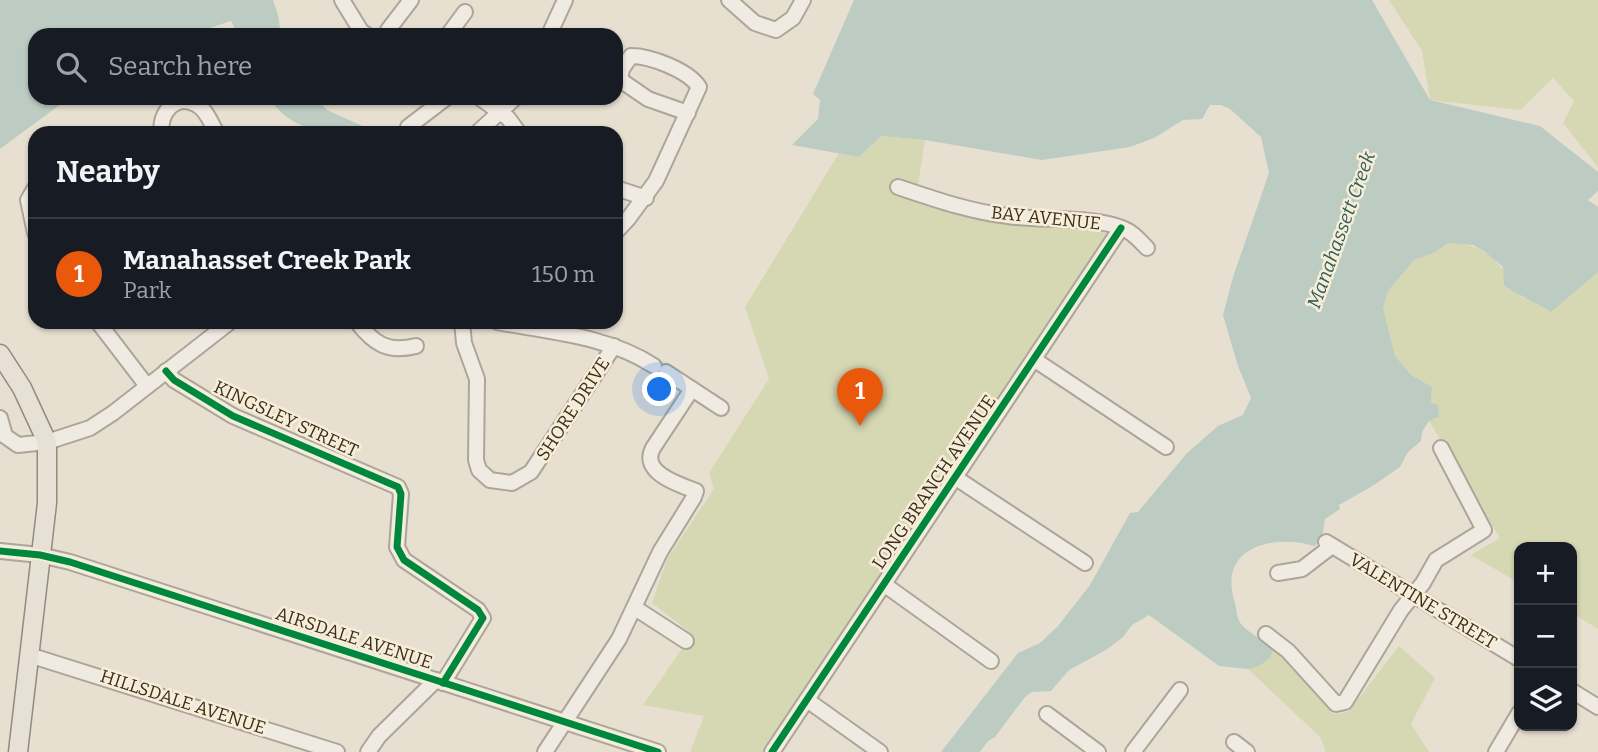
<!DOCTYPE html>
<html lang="en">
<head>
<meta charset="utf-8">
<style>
  body { margin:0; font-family:Bitter,serif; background:#242831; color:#f1f3f6 }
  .controls { position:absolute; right:21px; bottom:21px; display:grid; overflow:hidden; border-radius:14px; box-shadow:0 2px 5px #0004 }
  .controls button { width:63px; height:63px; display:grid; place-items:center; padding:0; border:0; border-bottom:2px solid #363941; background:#171b24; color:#f1f3f6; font:35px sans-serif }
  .you { position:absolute; left:660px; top:390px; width:24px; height:24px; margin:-18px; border:5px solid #fff; border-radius:50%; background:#1a73e8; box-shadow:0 0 0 10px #1a73e833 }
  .badge { display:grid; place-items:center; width:46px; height:46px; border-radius:50%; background:#ea580c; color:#fff; font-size:23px; font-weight:700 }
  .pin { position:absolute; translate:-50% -58px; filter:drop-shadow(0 2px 4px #0008) }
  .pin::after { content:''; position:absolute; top:37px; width:24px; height:21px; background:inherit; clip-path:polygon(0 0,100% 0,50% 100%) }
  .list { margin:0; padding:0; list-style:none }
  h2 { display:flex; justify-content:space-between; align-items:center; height:91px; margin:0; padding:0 28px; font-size:30px }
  h2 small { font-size:23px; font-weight:400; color:#9ea1a6 }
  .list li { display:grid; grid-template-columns:46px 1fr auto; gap:21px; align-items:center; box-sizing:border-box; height:112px; padding:0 28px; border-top:2px solid #363941 }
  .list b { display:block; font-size:26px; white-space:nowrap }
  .list p { margin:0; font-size:23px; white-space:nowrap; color:#9ea1a6 }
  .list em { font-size:23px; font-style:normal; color:#9ea1a6 }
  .icon { flex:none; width:38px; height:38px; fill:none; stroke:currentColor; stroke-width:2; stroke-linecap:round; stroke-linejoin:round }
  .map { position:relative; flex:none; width:1598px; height:752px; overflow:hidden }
  .search { position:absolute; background:#171b24; box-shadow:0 2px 5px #0004; left:28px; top:28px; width:595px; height:77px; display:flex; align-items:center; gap:18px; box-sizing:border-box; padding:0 24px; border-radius:21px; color:#9ea1a6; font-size:26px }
  .panel { position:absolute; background:#171b24; box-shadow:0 2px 5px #0004; left:28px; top:126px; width:595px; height:203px; border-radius:21px }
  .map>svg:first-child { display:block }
  .green { fill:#d6d7b3 }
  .water { fill:#bcccc2 }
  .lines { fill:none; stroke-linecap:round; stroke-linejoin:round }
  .minor-casing { stroke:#ada599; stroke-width:18 }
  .major-casing { stroke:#928b80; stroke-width:21 }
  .minor { stroke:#efebe3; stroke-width:14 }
  .major { stroke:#e6e1d4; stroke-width:18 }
  .cycleway-casing { stroke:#f7eed8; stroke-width:11 }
  .cycleway { stroke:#00873e; stroke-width:7 }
  .labels { text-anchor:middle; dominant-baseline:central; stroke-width:5; stroke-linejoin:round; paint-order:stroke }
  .street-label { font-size:18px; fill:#3d2e20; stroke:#f7eed8 }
  .water-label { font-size:19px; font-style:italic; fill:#2f5d5a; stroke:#f7eed8 }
</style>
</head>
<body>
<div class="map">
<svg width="1598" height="752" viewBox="0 0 1598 752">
  <rect width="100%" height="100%" fill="#e7e0d1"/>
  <!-- green -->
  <g class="green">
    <path d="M1389,0H1598V167L1563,123L1574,101L1553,78L1520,110L1430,100L1422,51Z"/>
    <path d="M881,136L925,140L918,185L924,203L1003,222L1099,227L1105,231L1108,239L763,752H690L704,716L643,705L692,634L652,603L667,559L714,489L709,473L769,379L745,307L839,153L859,157Z"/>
    <path d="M1448,243C1488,242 1503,267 1521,297L1530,300L1551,312L1598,272V629L1572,613V547H1519V583L1471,555L1500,538L1429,421L1438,418L1431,403L1432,387L1411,375L1395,356L1383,308L1388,291L1414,260L1436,252Z"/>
    <path d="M1399,646L1435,678L1411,724L1429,752H1326L1320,737L1248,669L1274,647L1333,714L1348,712Z"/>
  </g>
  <!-- water -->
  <g class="water">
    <path d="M0,0H273L278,15L281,35H238L231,21L188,35H35V98H69L0,149Z"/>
    <path d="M854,0H1372L1430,100L1540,126L1598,172V191L1588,200L1598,207V272L1551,312C1535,302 1519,296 1504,285L1503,267L1484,251L1473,245L1448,243L1436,252L1414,260L1388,291L1383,308L1395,356L1411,375L1432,387L1431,403L1438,405L1439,417L1429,421L1422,432L1421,441L1408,452L1400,467L1374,485L1339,505L1340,509L1325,519L1323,532L1315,546C1273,534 1219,546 1234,600C1236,606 1237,616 1239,621C1245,632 1264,640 1274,647L1270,658L1259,666L1248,669L1219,666L1149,615L1132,625L1123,637L1106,650L1069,670L1051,691L1032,692L1025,697L995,737L988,741L980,752H941L1018,653L1040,643L1058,626L1090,585L1130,513L1138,512L1187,453L1218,426L1243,415L1251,398L1238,366L1223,315L1233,277L1269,173L1261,137L1230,109L1221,105H1210L1202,119L1183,120L1154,138L1130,147L1042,160L925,140L881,136L859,157L792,145L818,119L820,100L813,94Z"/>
    <path d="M269,98H316L327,110L378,133C335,133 297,138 269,98Z"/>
  </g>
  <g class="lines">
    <!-- minor casing -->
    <g class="minor-casing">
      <g id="minor">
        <path d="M342,0L361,31L367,35"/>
        <path d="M729,0L755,23L776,30L793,18L803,0"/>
        <path d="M388,30L411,0"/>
        <path d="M448,35L465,12"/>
        <path d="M549,35L565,0"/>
        <path d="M616,77L648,99L688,113"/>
        <path d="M480,98L508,118L519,133"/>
        <path d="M408,127L446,98"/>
        <path d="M162,133C158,113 177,92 197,105C207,110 211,124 217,133"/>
        <path d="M477,133L515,98"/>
        <path d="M898,187C934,199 971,212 1008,216C1042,221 1092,216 1122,228C1133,232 1139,240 1147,248"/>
        <path d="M35,188L28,200L35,233"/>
        <path d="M616,188L646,198"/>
        <path d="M616,232L628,219L656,181L699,87C688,70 650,56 631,56L622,69L620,79"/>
        <path d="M98,322L147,386"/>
        <path d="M357,322C374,344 388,353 416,346"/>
        <path d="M462,322L464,343L477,379L476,460L479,470L490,480L512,483L531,472L614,346"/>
        <path d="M497,322C550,332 608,336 654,366"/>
        <path d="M1035,360L1166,447"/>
        <path d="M166,371L174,380L233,416L398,487L401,494L397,547L404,560L478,610L483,618L443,683"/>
        <path d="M666,372L721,408"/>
        <path d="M0,418L5,436L18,445L47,442L90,428L113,413L230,322"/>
        <path d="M956,478L1085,563"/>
        <path d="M1326,542L1519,659"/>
        <path d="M0,551L40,555L70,562L658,752"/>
        <path d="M1278,573L1302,569L1332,546"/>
        <path d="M885,585L991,661"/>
        <path d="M635,608L686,641"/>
        <path d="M1266,634L1288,651L1336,704L1345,702L1401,610L1423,583L1436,560L1484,530L1441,448"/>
        <path d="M29,655L337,752"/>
        <path d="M1572,691L1598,707"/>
        <path d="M807,700L880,752"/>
        <path d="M1047,714L1098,752"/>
        <path d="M1234,742L1247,752"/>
        <path d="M368,752L379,736L436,680"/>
        <path d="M545,752L619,639L660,552L694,497L696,491C677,484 640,472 653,448L692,389"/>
        <path d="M772,752L1121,228"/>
        <path d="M1133,752L1180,690"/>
        <path d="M1496,752L1519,713"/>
      </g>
    </g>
    <!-- major casing -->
    <g class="major-casing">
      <path id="major" d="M0,354L22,388L47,442V503L18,752"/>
    </g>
    <!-- minor -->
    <use href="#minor" class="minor"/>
    <!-- major -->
    <use href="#major" class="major"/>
    <!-- cycleway casing -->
    <g class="cycleway-casing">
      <g id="cycleway">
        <path d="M166,371L174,380L233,416L398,487L401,494L397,547L404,560L478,610L483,618L443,683"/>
        <path d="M0,551L40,555L70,562L658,752"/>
        <path d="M772,752L1121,228"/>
      </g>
    </g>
    <!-- cycleway -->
    <use href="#cycleway" class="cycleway"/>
  </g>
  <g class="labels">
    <!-- street labels -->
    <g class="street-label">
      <text transform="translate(1046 218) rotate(6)">BAY AVENUE</text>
      <text transform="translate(573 409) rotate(-57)">SHORE DRIVE</text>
      <text transform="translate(286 419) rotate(25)">KINGSLEY STREET</text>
      <text transform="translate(934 482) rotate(-56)">LONG BRANCH AVENUE</text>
      <text transform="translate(1423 601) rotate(31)">VALENTINE STREET</text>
      <text transform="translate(354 638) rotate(18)">AIRSDALE AVENUE</text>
      <text transform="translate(183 702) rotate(18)">HILLSDALE AVENUE</text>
    </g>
    <!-- water labels -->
    <g class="water-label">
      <text transform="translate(1341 230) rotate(-70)">Manahassett Creek</text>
    </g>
  </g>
</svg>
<div class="controls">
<button>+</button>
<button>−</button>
<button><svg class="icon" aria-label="layers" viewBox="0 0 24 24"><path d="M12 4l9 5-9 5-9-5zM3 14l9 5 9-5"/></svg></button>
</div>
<div class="you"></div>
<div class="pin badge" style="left:860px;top:426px">1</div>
<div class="search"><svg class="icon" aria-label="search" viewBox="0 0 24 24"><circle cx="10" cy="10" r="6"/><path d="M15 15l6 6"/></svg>Search here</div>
<section class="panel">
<h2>Nearby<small></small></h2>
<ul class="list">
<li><span class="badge">1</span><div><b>Manahasset Creek Park</b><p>Park</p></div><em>150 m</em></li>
</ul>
</section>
</div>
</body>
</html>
